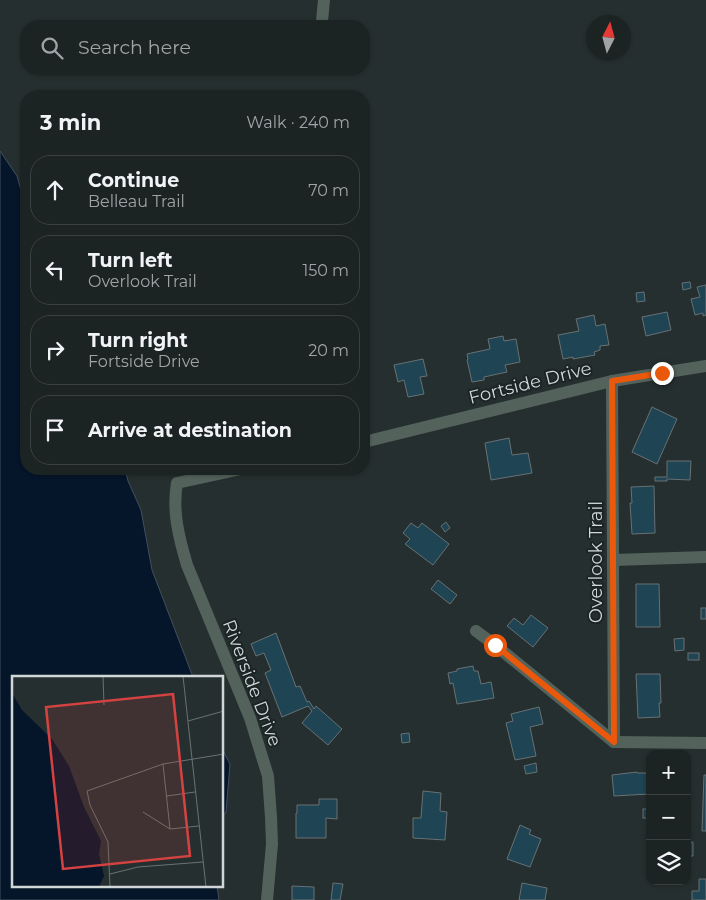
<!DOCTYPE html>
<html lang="en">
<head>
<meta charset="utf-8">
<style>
  body { margin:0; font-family:Montserrat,sans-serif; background:#292f30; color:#f1f3f6 }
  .controls { position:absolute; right:15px; bottom:15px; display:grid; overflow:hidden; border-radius:10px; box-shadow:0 1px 4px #0004 }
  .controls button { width:45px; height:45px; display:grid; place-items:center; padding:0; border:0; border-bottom:1px solid #3a4041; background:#1c2323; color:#f1f3f6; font:25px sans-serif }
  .compass { position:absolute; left:586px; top:15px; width:45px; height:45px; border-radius:50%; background:#1c2323; box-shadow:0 1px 4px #0004; rotate:6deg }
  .stop { position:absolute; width:15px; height:15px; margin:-11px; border:4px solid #ea580c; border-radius:50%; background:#fff }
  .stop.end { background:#ea580c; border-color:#fff; box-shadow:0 1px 5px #0008 }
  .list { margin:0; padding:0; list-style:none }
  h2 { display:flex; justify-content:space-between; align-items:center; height:65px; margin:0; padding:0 20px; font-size:21px }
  h2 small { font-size:16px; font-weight:400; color:#a0a4a6 }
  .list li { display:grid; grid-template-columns:32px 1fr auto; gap:15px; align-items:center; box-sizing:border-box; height:70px; margin:0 10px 10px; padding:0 10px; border:1px solid #3a4041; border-radius:20px }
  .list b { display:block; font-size:19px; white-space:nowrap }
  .list p { margin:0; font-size:16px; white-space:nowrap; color:#a0a4a6 }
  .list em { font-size:16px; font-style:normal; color:#a0a4a6 }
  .icon { flex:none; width:28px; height:28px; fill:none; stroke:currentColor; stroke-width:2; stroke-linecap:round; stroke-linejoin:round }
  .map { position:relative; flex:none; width:706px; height:900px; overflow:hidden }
  .search { position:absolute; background:#1c2323; box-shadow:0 1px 4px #0004; left:20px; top:20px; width:350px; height:55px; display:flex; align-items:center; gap:12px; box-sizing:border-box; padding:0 18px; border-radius:20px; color:#a0a4a6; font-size:19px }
  .panel { position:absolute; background:#1c2323; box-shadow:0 1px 4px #0004; left:20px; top:90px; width:350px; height:385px; border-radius:20px }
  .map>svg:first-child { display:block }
  .water { fill:#05152a; stroke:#424f5e }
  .building { fill:#1f4453; stroke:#687174 }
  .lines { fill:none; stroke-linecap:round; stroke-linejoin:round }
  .minor { stroke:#53635c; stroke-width:12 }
  .route { stroke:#ea580c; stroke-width:6 }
  .labels { text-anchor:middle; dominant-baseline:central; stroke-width:4; stroke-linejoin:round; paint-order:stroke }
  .street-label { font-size:18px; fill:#d1d6d6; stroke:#1c2525 }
  .inset-road { fill:none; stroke:#6a7272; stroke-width:1 }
  .view { fill:#d54242; fill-opacity:0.15; stroke:#d54242; stroke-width:2.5 }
  .inset-edge { fill:none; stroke:#d1d6d6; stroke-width:2.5 }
</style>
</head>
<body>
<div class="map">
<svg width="706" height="900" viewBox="0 0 706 900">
  <rect width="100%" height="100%" fill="#262f2f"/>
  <!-- water -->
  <g class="water">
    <path d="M0,151L17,176L26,208V469H125L128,481L141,510L152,570L193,677L14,678V886H217L219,900H0Z"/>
    <path d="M222,749L230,764L226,812L223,816Z"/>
  </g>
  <!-- building -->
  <g class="building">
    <path d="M690,282L691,288L683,290L682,283Z"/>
    <path d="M706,285V315L703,316V313L695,315L691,299L700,297L697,287Z"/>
    <path d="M644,292L645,301L637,302L636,293Z"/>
    <path d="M667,312L671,330L646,336L642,317Z"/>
    <path d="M594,315L596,326L605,324L609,345L600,346V350L594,352L595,355L573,359V357L563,359L558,335L579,331L576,319Z"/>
    <path d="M503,336L504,341L516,339L520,362L505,365L507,372L484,377V380L472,382L467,360L468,359L467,354L490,349L488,339Z"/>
    <path d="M423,359L427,376L420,377L424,394L408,397L404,380L398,382L394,365Z"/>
    <path d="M652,407L677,419L657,464L632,452Z"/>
    <path d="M509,438L512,455L528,453L532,473L491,480L485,443Z"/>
    <path d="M667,461H691L690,480L667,479V481H655V477H667Z"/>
    <path d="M654,486L655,533L632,534L630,503H632L631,487Z"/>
    <path d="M446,522L450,528L445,532L441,526Z"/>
    <path d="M411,523L418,528L422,523L449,544L433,565L405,544L410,539L403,533Z"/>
    <path d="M438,580L457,595L450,604L431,589Z"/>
    <path d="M636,584H659L660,627H636Z"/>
    <rect x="701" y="608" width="5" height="11"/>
    <path d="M531,615L548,628L533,647L507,626L514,618L523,625Z"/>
    <path d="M276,633L296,687L300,686L307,702L309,701L314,709L316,706L342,729L328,745L302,723L312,711L308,706L282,717L265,673L271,670L264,653L256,656L251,644Z"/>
    <path d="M684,638V650L675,651L674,639Z"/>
    <rect x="688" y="653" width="11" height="7"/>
    <path d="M473,666L474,671H478L481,684L491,682L494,698L457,704L453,683L450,684L448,673L457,671V669Z"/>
    <path d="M636,674H660L661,703H659L660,717L638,718Z"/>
    <path d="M539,707L543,724L530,727L536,756L515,760L506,723L513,721L511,714Z"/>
    <path d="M409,733L410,742L402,743L401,734Z"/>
    <path d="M536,763L537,772L526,774L524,766Z"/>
    <path d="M637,772V773H648L649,794L614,796L612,775Z"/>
    <path d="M704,775H706V831H702Z"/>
    <path d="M423,791L441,793L440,811L447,812L445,840L413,838V818H421Z"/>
    <path d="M319,799H337V819L326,818V838H296V813H297V805H319Z"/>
    <rect x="643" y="809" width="6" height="9"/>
    <path d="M520,825L531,830L529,834L541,839L530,867L507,859Z"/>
    <path d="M693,842V856H687V843Z"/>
    <path d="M699,879H706V900H692V891H699Z"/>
    <path d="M333,883L343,884L340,900H331Z"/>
    <path d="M522,883L547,888L545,900H519Z"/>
    <path d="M292,886L314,887V900H292Z"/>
  </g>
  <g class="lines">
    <!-- minor -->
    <g class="minor">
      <path d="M322,21L324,0"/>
      <path d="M612,381L614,742"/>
      <path d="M364,442L612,381L706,366"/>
      <path d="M241,469L177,483C172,511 179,538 187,565L250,718L268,776L271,817L272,844L267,900"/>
      <path d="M614,560L706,557"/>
      <path d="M476,631L495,645L614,742"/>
      <path d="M614,742L706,743"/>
    </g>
  </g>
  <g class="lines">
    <!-- route -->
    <path class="route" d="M495,645L614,742L612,381L662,373"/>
  </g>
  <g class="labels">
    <!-- street labels -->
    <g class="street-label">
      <text transform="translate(530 383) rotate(-14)">Fortside Drive</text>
      <text transform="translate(596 562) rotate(-90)">Overlook Trail</text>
      <text transform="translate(252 683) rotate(69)">Riverside Drive</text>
    </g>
  </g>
  <!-- overview -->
  <g transform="translate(12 676)">
    <rect width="211" height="211" fill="#262f2f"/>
    <path d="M0,17L10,34L40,63L57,90L72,131L89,165L87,178L92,200L87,211H0Z" fill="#05152a"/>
    <path class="inset-road" d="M91,0L92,29M171,0L194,211M176,45L212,35M151,88L158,153M155,120L183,116M131,136L158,153M158,153L187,150M98,198L126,191L191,186M98,211L96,166L78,129L75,115L151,88L212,78"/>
    <path class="view" d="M161,18L178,180L51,193L34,31Z"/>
    <rect width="211" height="211" class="inset-edge"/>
  </g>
</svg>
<div class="controls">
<button>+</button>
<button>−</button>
<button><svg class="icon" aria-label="layers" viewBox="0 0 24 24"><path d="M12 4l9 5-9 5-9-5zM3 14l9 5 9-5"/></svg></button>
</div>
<svg class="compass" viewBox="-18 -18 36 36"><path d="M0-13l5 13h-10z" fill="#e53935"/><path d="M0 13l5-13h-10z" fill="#a0a4a6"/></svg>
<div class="stop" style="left:495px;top:645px"></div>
<div class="stop end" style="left:662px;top:373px"></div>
<div class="search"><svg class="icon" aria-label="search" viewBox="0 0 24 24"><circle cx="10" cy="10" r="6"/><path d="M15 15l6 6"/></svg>Search here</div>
<section class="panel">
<h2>3 min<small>Walk · 240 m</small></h2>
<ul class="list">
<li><svg class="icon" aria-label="ahead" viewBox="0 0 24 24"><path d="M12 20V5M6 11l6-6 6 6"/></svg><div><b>Continue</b><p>Belleau Trail</p></div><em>70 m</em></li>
<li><svg class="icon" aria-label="left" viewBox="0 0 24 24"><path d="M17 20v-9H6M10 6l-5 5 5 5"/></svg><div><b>Turn left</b><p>Overlook Trail</p></div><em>150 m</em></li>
<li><svg class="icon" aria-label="right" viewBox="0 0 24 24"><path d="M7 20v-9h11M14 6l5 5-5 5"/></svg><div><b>Turn right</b><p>Fortside Drive</p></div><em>20 m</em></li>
<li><svg class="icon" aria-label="arrive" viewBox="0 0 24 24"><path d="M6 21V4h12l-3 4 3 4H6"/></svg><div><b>Arrive at destination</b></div></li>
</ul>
</section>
</div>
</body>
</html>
